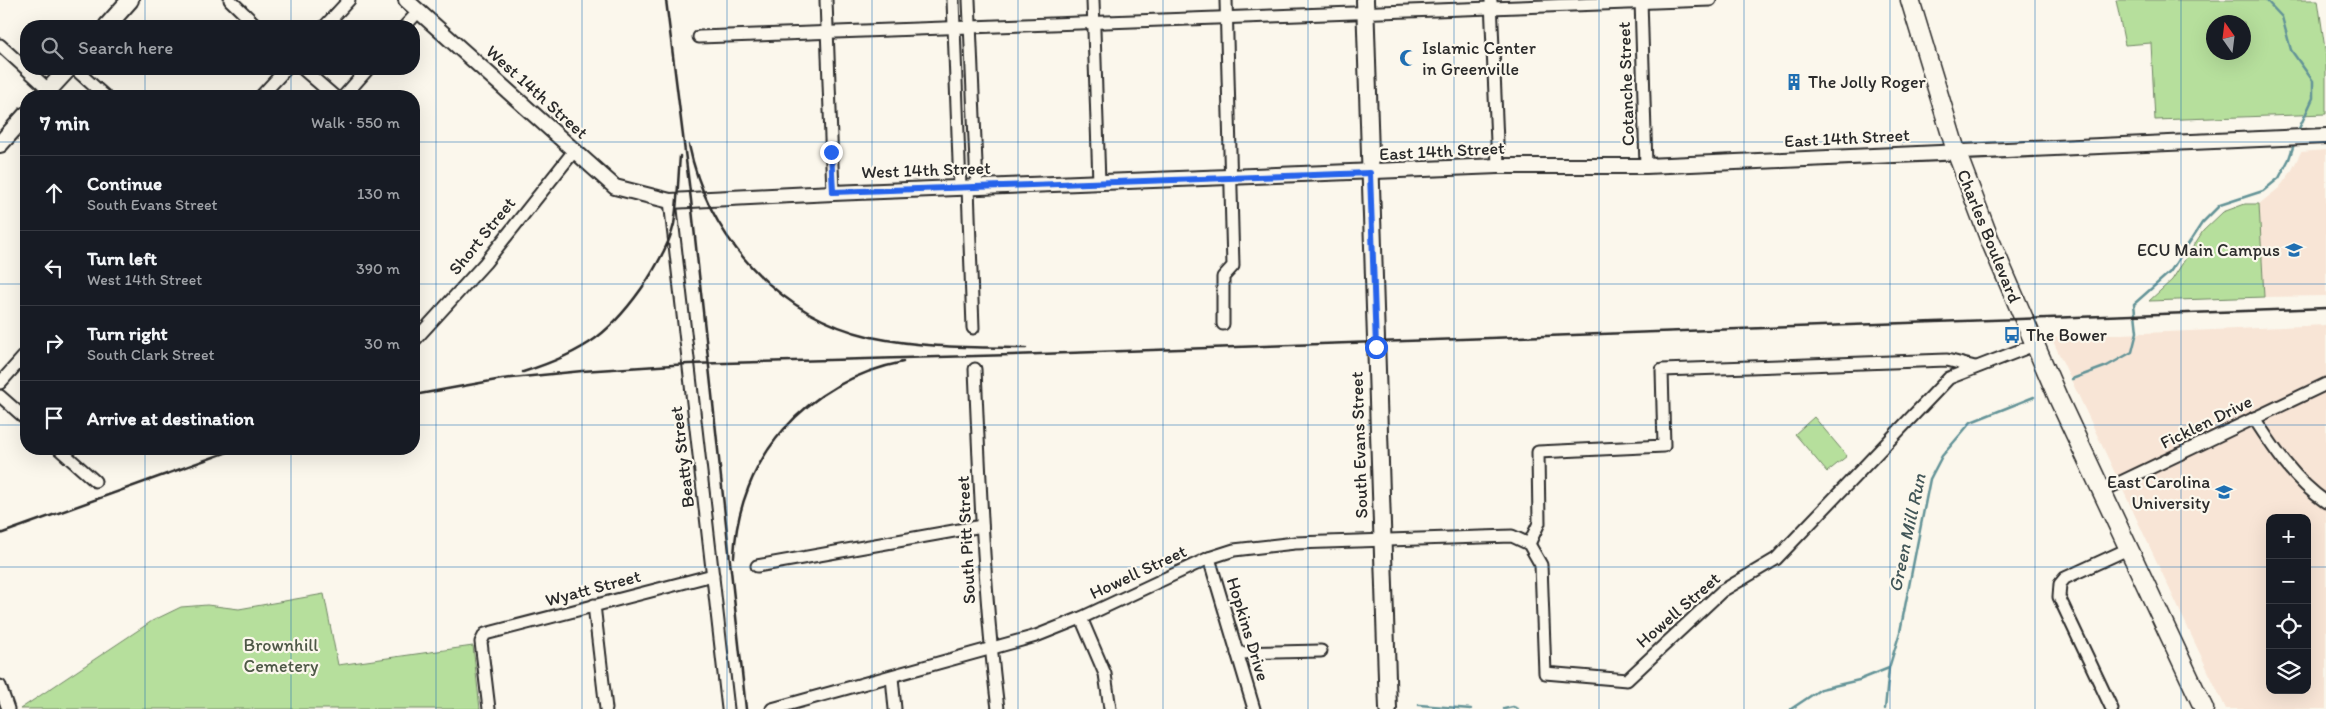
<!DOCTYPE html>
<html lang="en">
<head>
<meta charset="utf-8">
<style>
  body { margin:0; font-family:Itim,sans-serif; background:#242831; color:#f1f3f6 }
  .controls { position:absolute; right:15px; bottom:15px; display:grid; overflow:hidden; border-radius:10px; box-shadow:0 5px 20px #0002 }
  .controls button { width:45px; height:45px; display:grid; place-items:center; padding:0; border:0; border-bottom:1px solid #363941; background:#171b24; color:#f1f3f6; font:25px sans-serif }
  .compass { position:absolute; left:2206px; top:15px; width:45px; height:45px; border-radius:50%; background:#171b24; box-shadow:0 5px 20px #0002; rotate:346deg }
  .stop { position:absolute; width:15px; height:15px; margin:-11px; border:4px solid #2563eb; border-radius:50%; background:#fff }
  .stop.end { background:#2563eb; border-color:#fff; box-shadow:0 1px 5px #0008 }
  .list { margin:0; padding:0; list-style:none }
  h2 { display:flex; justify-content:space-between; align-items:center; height:65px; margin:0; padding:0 20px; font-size:21px }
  h2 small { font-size:16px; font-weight:400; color:#9ea1a6 }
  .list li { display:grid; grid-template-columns:32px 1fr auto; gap:15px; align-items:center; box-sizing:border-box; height:75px; padding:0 20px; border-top:1px solid #363941 }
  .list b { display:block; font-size:19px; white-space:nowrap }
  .list p { margin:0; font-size:16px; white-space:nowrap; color:#9ea1a6 }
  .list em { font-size:16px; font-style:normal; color:#9ea1a6 }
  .icon { flex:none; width:28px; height:28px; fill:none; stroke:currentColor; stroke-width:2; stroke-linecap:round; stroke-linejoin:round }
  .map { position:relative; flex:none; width:2326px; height:709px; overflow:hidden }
  .search { position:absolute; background:#171b24; box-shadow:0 5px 20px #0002; left:20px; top:20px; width:400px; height:55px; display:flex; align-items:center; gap:12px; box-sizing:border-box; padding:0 18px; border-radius:20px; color:#9ea1a6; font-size:19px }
  .panel { position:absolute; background:#171b24; box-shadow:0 5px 20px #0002; left:20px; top:90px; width:400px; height:365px; border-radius:20px }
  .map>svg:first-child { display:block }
  .built { fill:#f8e5d6; fill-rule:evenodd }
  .green { fill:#b6df9c; stroke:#708564; fill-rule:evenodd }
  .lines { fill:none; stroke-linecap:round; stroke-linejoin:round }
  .stream { stroke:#639397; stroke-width:2.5 }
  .minor-casing { stroke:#2b2b2b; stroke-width:15 }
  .tertiary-casing { stroke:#2b2b2b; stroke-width:18 }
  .secondary-casing { stroke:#2b2b2b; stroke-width:20 }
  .primary-casing { stroke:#2b2b2b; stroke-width:21 }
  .minor { stroke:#fbf7ec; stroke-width:11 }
  .tertiary { stroke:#fbf7ec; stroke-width:14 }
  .secondary { stroke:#fbf7ec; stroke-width:16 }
  .primary { stroke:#fbf7ec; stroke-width:18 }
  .rail { stroke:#2b2b2b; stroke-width:2.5 }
  .route { stroke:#2563eb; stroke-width:6 }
  .grid { fill:none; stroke:#1f6fb2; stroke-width:1; stroke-opacity:0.55 }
  .labels { text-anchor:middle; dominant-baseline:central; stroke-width:4.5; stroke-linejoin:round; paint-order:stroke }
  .poi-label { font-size:18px; fill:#2b2b2b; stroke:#fbf7ec; text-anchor:start }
  .street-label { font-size:18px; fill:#2b2b2b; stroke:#fbf7ec }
  .park-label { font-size:18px; fill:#4e5847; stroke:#fbf7ec }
  .water-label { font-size:19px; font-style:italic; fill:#425658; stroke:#fbf7ec }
</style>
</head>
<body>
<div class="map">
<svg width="2326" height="709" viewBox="0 0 2326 709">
  <rect width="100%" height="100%" fill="#fbf7ec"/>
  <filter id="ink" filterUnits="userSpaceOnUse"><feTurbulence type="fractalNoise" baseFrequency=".02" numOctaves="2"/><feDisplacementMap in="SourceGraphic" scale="10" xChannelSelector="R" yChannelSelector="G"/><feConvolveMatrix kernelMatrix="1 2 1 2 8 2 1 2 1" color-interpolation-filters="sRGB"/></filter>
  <g filter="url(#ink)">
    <!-- built -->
    <g class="built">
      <path d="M2326,150V296L2264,297L2259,204L2279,188L2291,172L2301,152Z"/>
      <path d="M2326,325V709H2226L2051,337ZM2270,518H2307V690H2270Z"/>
    </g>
    <!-- green -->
    <g class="green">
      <path d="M2116,0H2318L2326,56V114L2155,120L2151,43L2125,45ZM2214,22H2244V52H2214Z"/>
      <path d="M2245,204H2259L2264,297L2149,301L2172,280L2203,231L2223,212Z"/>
      <path d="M1814,417L1847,456L1827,472L1795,434Z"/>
      <path d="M324,594L338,665L473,646L480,709H20L152,621L181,607L207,605L239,609Z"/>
    </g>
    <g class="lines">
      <!-- stream -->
      <g class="stream">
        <path d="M2266,0L2282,17L2291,50L2313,81V98L2297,133"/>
        <path d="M2072,379L2107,366L2132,352L2137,332L2134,304L2170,272L2202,223L2220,205L2263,191L2279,178L2289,159L2295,141"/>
        <path d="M1419,705L1471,709"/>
        <path d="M1504,709L1513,707L1518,709"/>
        <path d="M1791,709L1821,689L1859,680L1889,668"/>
        <path d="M1885,709L1889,668L1900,632L1930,479L1942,456L1971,422L2034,397"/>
      </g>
      <!-- minor casing -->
      <g class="minor-casing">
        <g id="minor">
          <path d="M230,0L257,26"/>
          <path d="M826,0L833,193"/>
          <path d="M953,0L960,188"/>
          <path d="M969,0L977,187"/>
          <path d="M1093,0L1099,183"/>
          <path d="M1641,0L1646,166"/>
          <path d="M1491,1L1498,166"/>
          <path d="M325,26L349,0"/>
          <path d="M405,26L419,11"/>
          <path d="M699,37L1710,0"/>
          <path d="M0,45L49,90"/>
          <path d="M75,69L105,96"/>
          <path d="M303,69L334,96"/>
          <path d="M261,96L286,69"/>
          <path d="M344,96L368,69"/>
          <path d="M968,187L973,328"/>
          <path d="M670,201L728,709"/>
          <path d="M1223,324V277L1233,266L1226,0"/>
          <path d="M414,341L485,263L574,151"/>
          <path d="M975,369C980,483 984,596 998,709"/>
          <path d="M0,383L26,354"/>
          <path d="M0,396L26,419"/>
          <path d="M2254,418C2274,449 2295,481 2326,502"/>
          <path d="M59,449L95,481"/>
          <path d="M2102,491L2326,384"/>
          <path d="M1529,544L1539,523L1538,452L1664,446L1662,370L1947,360L1975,367"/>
          <path d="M1209,558L1254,709"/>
          <path d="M757,566L982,526"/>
          <path d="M594,605L606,709"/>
          <path d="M1081,618L1105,674L1110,709"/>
          <path d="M1237,653L1321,651"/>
          <path d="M892,677L895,709"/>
          <path d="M0,686L8,709"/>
          <path d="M489,709L481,642L485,634L713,575"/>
          <path d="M772,709L1036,636L1081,618L1209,558L1234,550L1295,543L1512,536L1529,544L1541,565L1545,673L1627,680L1722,591L1776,559L1949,378L2034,345"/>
          <path d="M2112,709L2059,597L2060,584L2065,578L2128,549"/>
        </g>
      </g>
      <!-- tertiary casing -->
      <g class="tertiary-casing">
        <path id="tertiary" d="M406,0L615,187L670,201L833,193L1498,166H1646L2326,136"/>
      </g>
      <!-- secondary casing -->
      <g class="secondary-casing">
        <g id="secondary">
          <path d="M1365,0L1388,709"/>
          <path d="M107,26L130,0"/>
          <path d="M43,96L68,69"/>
          <path d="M0,144L26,115"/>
        </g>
      </g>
      <!-- primary casing -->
      <g class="primary-casing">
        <path id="primary" d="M1910,0L1956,151L1989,238L2059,400L2204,709"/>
      </g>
      <!-- minor -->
      <use href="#minor" class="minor"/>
      <!-- tertiary -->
      <use href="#tertiary" class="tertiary"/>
      <!-- secondary -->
      <use href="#secondary" class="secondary"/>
      <!-- primary -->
      <use href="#primary" class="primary"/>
      <!-- rail -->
      <g class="rail">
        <path d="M666,0L691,200L746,709"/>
        <path d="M689,145C708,237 778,316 871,337C922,348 974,347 1026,348"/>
        <path d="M523,372C586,352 612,333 648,279C658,263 670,243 674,224C678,202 678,178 680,156"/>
        <path d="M414,395L502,379L582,371L688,364L1012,355L2326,308"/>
        <path d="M0,534L236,449"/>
        <path d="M734,557C738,458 806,381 903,362"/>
      </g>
    </g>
  </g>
  <g class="lines" filter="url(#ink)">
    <!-- route -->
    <path class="route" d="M831,152L833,192L1370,173L1376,347"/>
  </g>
  <!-- grid -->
  <path class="grid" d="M145,0V26M291,0V26M436,0V709M582,0V709M727,0V709M872,0V709M1018,0V709M1163,0V709M1308,0V709M1454,0V709M1599,0V709M1744,0V709M1890,0V709M2035,0V709M2181,0V709M145,69V96M291,69V96M0,142H26M414,142H2326M0,284H26M414,284H2326M0,425H26M414,425H2326M145,449V709M291,449V709M0,567H2270M2307,567H2326"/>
  <!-- icons -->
  <defs>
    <g id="mosque-bare" transform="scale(1.35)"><path d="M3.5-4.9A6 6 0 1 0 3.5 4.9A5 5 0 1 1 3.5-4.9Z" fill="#1f6fb2" stroke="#fbf7ec" stroke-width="2.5" paint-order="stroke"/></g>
    <g id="building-bare" transform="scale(1.35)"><path d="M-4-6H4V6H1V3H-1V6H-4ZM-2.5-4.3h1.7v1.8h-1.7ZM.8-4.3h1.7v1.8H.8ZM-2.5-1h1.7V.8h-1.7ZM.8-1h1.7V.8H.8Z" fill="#1f6fb2" stroke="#fbf7ec" stroke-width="2.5" paint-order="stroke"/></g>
    <g id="university-bare" transform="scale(1.35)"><path d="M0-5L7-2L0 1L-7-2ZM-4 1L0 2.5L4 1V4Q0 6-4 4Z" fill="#1f6fb2" stroke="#fbf7ec" stroke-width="2.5" paint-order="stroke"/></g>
    <g id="bus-bare" transform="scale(1.35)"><path d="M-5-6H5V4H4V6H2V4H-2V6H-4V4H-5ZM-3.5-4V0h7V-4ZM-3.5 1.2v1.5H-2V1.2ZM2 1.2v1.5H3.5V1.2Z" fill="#1f6fb2" stroke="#fbf7ec" stroke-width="2.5" paint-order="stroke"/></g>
  </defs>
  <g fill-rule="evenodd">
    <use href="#mosque-bare" x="1408" y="58"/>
    <use href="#building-bare" x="1794" y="82"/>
    <use href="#university-bare" x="2294" y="250"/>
    <use href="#bus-bare" x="2012" y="335"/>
    <use href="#university-bare" x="2224" y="492"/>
  </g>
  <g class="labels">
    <!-- poi labels -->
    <g class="poi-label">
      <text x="1422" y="48">Islamic Center<tspan x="1422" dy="21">in Greenville</tspan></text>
      <text x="1808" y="82">The Jolly Roger</text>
      <text x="2280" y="250" text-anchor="end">ECU Main Campus</text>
      <text x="2026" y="335">The Bower</text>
      <text x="2210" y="482" text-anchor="end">East Carolina<tspan x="2210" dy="21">University</tspan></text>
    </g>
    <!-- street labels -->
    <g class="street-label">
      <text transform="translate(1626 84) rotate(-92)">Cotanche Street</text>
      <text transform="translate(537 92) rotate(42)">West 14th Street</text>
      <text transform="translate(1847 138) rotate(-3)">East 14th Street</text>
      <text transform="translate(1442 151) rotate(-3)">East 14th Street</text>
      <text transform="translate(926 170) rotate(-2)">West 14th Street</text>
      <text transform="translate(482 236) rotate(-51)">Short Street</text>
      <text transform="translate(1989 236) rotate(68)">Charles Boulevard</text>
      <text transform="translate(2206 422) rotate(-26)">Ficklen Drive</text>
      <text transform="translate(1359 445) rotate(-92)">South Evans Street</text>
      <text transform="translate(682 457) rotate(-97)">Beatty Street</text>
      <text transform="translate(966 540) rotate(-93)">South Pitt Street</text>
      <text transform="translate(1138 572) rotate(-25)">Howell Street</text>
      <text transform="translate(593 588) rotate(-15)">Wyatt Street</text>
      <text transform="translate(1678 610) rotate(-41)">Howell Street</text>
      <text transform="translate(1248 629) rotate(73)">Hopkins Drive</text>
    </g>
    <!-- park labels -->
    <g class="park-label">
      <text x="281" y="645">Brownhill<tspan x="281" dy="21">Cemetery</tspan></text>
    </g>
    <!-- water labels -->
    <g class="water-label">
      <text transform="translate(1907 533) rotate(-78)">Green Mill Run</text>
    </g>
  </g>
</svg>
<div class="controls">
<button>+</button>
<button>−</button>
<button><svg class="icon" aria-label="locate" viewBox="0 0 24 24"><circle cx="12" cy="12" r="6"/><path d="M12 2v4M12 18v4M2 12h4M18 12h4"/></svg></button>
<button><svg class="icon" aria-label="layers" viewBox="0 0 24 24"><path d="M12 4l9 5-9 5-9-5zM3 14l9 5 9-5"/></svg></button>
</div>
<svg class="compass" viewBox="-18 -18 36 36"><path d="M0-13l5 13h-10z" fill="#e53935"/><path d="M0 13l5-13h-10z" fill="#9ea1a6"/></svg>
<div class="stop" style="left:1376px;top:347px"></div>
<div class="stop end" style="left:831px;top:152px"></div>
<div class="search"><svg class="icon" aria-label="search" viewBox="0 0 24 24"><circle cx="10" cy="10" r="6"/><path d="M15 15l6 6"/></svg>Search here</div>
<section class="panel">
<h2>7 min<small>Walk · 550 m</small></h2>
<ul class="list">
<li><svg class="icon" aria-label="ahead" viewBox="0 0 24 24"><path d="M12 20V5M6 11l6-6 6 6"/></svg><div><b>Continue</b><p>South Evans Street</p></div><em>130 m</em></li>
<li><svg class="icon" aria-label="left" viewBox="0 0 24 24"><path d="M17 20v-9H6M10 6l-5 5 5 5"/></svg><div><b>Turn left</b><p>West 14th Street</p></div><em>390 m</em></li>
<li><svg class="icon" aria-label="right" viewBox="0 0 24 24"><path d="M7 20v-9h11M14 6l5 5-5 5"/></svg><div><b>Turn right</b><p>South Clark Street</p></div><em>30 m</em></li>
<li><svg class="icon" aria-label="arrive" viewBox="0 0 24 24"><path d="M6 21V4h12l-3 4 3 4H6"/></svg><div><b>Arrive at destination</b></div></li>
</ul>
</section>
</div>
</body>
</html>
